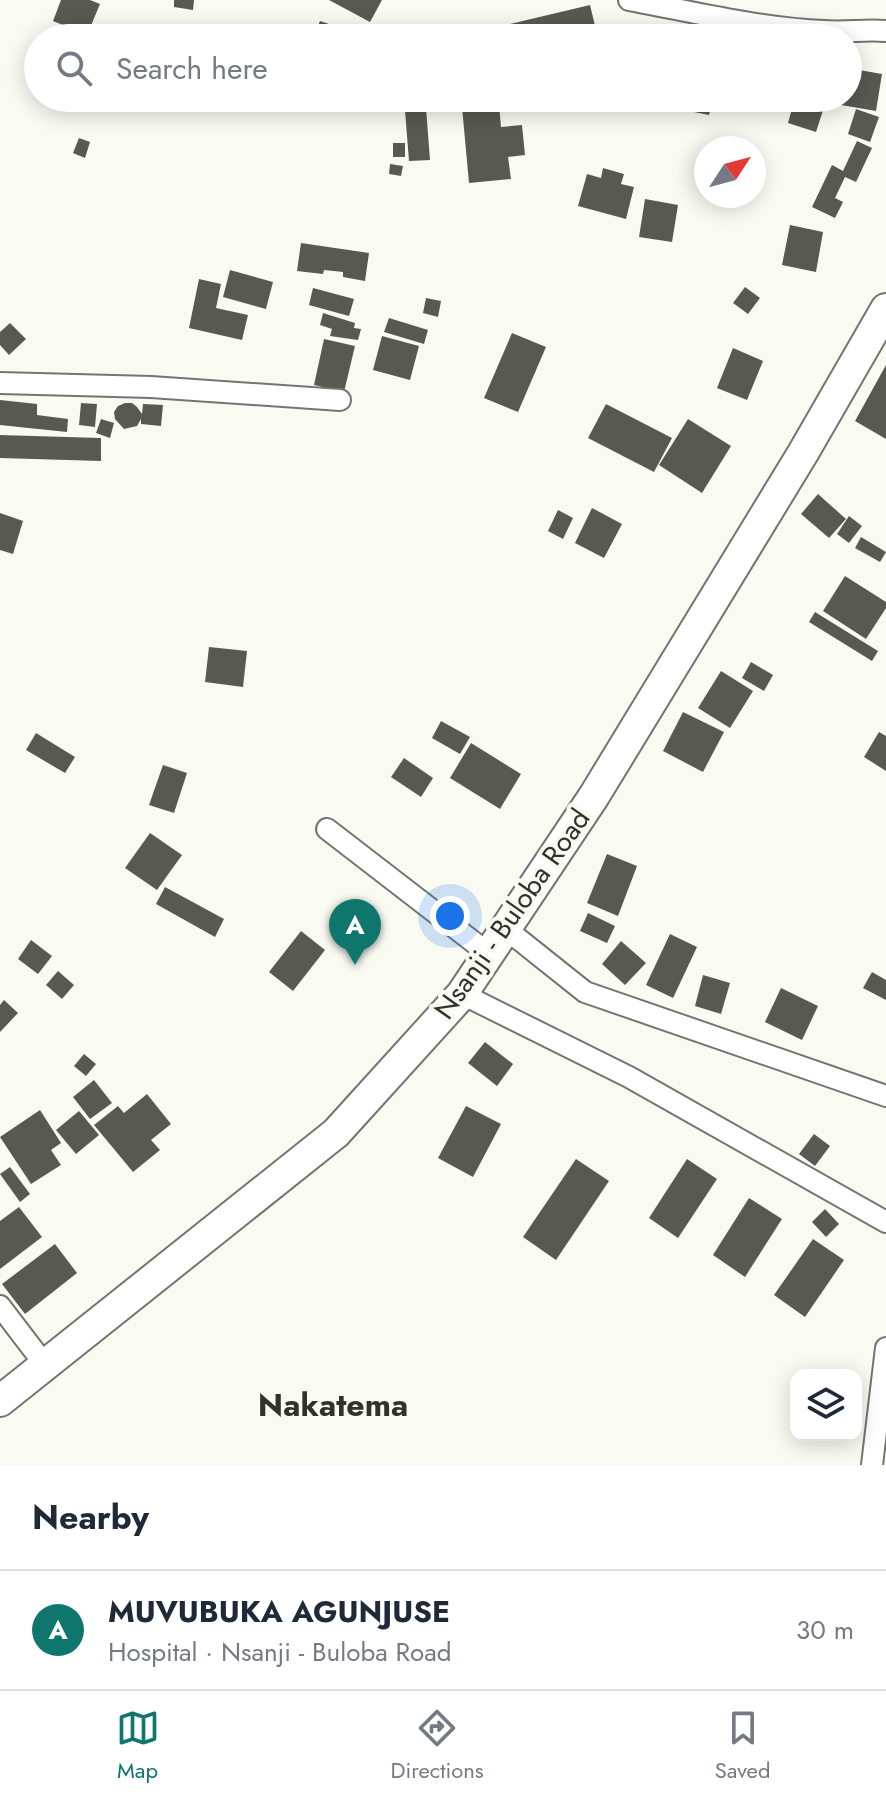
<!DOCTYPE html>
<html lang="en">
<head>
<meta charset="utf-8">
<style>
  body { margin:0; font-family:Jost,sans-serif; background:#f6f6f7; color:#1f2937 }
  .controls { position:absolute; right:24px; bottom:24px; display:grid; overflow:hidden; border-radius:16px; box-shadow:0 4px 20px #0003 }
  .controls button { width:72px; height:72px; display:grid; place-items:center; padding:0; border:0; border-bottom:2px solid #e0e1e3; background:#fff; color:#1f2937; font:40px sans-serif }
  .compass { position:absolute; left:694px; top:136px; width:72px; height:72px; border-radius:50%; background:#fff; box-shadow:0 4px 20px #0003; rotate:54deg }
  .you { position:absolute; left:450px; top:916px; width:28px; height:28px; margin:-20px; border:6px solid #fff; border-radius:50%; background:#1a73e8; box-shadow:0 0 0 12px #1a73e833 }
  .badge { display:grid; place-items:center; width:52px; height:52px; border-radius:50%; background:#0f766e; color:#fff; font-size:26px; font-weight:700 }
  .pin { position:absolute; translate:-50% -66px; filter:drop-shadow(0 2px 4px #0008) }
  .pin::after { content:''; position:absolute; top:42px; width:28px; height:24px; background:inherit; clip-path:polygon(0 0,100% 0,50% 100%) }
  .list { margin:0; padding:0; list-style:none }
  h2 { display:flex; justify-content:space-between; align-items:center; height:104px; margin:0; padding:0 32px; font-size:34px }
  h2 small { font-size:26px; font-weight:400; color:#747a83 }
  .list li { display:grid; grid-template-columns:52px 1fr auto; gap:24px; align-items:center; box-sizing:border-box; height:120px; padding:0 32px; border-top:2px solid #e0e1e3 }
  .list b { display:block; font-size:30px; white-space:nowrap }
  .list p { margin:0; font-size:26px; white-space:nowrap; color:#747a83 }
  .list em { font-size:26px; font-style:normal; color:#747a83 }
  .icon { flex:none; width:44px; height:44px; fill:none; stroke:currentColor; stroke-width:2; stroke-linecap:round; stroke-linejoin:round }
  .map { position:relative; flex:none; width:886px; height:1465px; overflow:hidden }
  .search { position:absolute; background:#fff; box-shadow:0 4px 20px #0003; left:24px; right:24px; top:24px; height:88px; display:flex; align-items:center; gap:20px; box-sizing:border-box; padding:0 28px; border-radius:44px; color:#747a83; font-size:30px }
  .sheet { height:224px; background:#fff }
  nav { display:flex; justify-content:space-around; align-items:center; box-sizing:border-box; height:112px; border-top:2px solid #e0e1e3; background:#fff; font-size:22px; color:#747a83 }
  nav a { display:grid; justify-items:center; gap:4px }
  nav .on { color:#0f766e }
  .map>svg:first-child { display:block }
  .building { fill:#585953 }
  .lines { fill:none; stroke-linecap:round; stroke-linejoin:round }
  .minor-casing { stroke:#74756f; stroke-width:24 }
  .secondary-casing { stroke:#74756f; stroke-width:34 }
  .minor { stroke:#fff; stroke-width:20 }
  .secondary { stroke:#fff; stroke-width:30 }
  .labels { text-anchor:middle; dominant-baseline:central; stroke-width:8; stroke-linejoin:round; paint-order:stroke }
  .street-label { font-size:28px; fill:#31312e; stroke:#f9fbf3 }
  .quarter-label { font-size:32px; font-weight:bold; fill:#31312e; stroke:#f9fbf3 }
</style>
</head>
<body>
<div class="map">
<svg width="886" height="1465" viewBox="0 0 886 1465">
  <rect width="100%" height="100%" fill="#f9fbf3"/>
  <!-- building -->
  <g class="building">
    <path d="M61,0H90L100,4L87,35L53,21Z"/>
    <path d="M174,0H194L193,10L174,7Z"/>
    <path d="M329,0H382L370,22Z"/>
    <path d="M590,5L598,38H456V37Z"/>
    <path d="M320,21L335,26L330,38L315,33Z"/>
    <path d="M848,68L882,74L876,111L841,105L842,98H848Z"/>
    <path d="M404,98H432L433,108H426L430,160L409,161Z"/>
    <path d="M697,98H713L709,115L694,112Z"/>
    <path d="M795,98H827L816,132L788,123Z"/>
    <path d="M499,104L501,127L522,125L525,155L508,157L511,179L469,183L462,107Z"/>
    <path d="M856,109L879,117L870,142L848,134Z"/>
    <path d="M79,138L90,142L85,158L73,153Z"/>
    <path d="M857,141L872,148L856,182L845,177L835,198L843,202L835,218L812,207L832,165L843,171Z"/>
    <rect x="393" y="143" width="12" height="14"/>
    <path d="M390,164L403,166L401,176L389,174Z"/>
    <path d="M603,168L624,174L621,184L634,187L626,219L578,206L587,174L601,178Z"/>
    <path d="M645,199L678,205L672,242L639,237Z"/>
    <path d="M790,225L823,232L816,272L782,265Z"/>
    <path d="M301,243L369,253L365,281L343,277V272L324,270L323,274L297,271Z"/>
    <path d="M230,270L273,282L266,309L223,297Z"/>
    <path d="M199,279L221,284L216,308L248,315L242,340L189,328Z"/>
    <path d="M745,287L760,298L748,314L733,303Z"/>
    <path d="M313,288L354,299L349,316L309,305Z"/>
    <path d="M426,298L441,301L438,317L423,313Z"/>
    <path d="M323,313L355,323L354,328L361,329L358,340L330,336L332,329L320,325Z"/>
    <path d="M389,318L428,330L424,344L384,332Z"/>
    <path d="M10,323L26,339L9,355L0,345V332Z"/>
    <path d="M512,333L546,347L518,412L484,398Z"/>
    <path d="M382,336L419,346L410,380L373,370Z"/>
    <path d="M324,339L355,346L344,392L314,385Z"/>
    <path d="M733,348L763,361L747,400L717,388Z"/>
    <path d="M886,365V439L855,421Z"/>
    <path d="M0,400L37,404V415L68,419L67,432L0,425Z"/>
    <path d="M81,403L97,404L95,427L79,425Z"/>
    <path d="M125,403H132L137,407L142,414L143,404L163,405L161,426L141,424V419L137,426L124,429L115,419L114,412L118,406Z"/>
    <path d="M606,404L672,438L654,472L588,438Z"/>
    <path d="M101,419L114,423L110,438L96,433Z"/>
    <path d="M688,419L731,446L702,493L659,465Z"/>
    <path d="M0,435L101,438V461L0,458Z"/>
    <path d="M818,494L846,519L829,538L801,514Z"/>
    <path d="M592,508L622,524L604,558L575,543Z"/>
    <path d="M558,510L573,518L563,539L548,531Z"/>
    <path d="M0,513L23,521L13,554L0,550Z"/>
    <path d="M849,516L862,526L849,543L837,534Z"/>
    <path d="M861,537L886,552L880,562L855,548Z"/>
    <path d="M845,576L886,602V608L866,639L823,611Z"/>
    <path d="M815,612L878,651L872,661L809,622Z"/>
    <path d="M209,647L247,651L243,687L205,682Z"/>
    <path d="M751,662L773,675L764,691L742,678Z"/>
    <path d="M721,671L753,691L730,728L698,708Z"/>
    <path d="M683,712L724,732L703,772L663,751Z"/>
    <path d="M441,721L470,737L460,754L432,738Z"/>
    <path d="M879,732L886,736V771L864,757Z"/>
    <path d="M36,733L75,757L65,773L26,750Z"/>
    <path d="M471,743L521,774L500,809L450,778Z"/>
    <path d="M404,758L433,778L421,797L391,777Z"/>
    <path d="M163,765L187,773L174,813L149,805Z"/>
    <path d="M150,833L182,855L157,890L125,868Z"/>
    <path d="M607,854L637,866L618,916L587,903Z"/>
    <path d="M165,887L224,919L215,937L156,904Z"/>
    <path d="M588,913L615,926L607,943L580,931Z"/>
    <path d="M301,931L325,950L293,991L269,972Z"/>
    <path d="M670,934L697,947L673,998L646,985Z"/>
    <path d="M31,940L52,956L38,974L18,959Z"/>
    <path d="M621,941L646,963L625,985L602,964Z"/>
    <path d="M58,971L74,985L62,999L46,985Z"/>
    <path d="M872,972L886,980V1000L863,988Z"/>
    <path d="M703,975L730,983L721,1014L695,1006Z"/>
    <path d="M781,988L818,1006L802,1040L765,1022Z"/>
    <path d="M4,1000L18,1013L0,1032V1005Z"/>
    <path d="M485,1042L513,1064L497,1086L468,1063Z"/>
    <path d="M84,1054L96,1064L86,1076L74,1066Z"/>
    <path d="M94,1080L112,1103L90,1119L73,1097Z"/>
    <path d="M147,1094L171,1124L151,1140L160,1150L133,1172L94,1125L118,1106L124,1113Z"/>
    <path d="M466,1106L501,1124L473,1177L438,1158Z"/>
    <path d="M40,1110L61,1143L51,1150L61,1165L31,1184L0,1137Z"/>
    <path d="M79,1111L99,1135L76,1154L56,1130Z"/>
    <path d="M814,1134L830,1146L815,1166L799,1154Z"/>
    <path d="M576,1159L609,1181L556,1260L523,1237Z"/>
    <path d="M687,1159L717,1179L678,1238L649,1218Z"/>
    <path d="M10,1167L30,1194L20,1202L0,1174Z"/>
    <path d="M749,1198L782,1219L745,1277L713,1255Z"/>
    <path d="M19,1207L42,1237L0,1269V1221Z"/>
    <path d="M825,1209L839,1224L826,1237L812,1222Z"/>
    <path d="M813,1239L844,1260L805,1317L774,1295Z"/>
    <path d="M55,1244L77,1273L25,1314L2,1284Z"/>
  </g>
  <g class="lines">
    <!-- minor casing -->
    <g class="minor-casing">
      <g id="minor">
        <path d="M629,0C693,12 759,28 824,31C845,33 865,29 886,31"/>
        <path d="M0,383L151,387L340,400"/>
        <path d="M327,829L489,954"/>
        <path d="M506,929L585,992L886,1096"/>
        <path d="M462,994L629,1077L886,1222"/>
        <path d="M0,1306L45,1365"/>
        <path d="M872,1465L886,1348"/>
      </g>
    </g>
    <!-- secondary casing -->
    <g class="secondary-casing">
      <path id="secondary" d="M0,1401L336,1133L462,994L594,796L803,453L886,309"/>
    </g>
    <!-- minor -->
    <use href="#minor" class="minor"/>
    <!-- secondary -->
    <use href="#secondary" class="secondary"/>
  </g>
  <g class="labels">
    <!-- street labels -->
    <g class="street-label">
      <text transform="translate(512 914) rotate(-55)">Nsanji - Buloba Road</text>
    </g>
    <!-- quarter labels -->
    <g class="quarter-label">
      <text x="333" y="1405">Nakatema</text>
    </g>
  </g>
</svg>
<div class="controls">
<button><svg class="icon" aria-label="layers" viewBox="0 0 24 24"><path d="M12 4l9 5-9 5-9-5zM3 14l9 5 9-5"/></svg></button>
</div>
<svg class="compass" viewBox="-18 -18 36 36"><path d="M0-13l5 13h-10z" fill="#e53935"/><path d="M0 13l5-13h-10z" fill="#747a83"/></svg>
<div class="you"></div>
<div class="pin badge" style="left:355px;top:965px">A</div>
<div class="search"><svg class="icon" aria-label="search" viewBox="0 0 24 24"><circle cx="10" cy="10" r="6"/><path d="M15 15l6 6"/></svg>Search here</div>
</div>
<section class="sheet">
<h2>Nearby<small></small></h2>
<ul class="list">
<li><span class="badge">A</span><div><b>MUVUBUKA AGUNJUSE</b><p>Hospital · Nsanji - Buloba Road</p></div><em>30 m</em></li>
</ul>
</section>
<nav>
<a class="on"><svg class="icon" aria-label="map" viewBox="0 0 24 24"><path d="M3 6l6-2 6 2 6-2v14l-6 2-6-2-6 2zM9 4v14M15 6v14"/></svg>Map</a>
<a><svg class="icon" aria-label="directions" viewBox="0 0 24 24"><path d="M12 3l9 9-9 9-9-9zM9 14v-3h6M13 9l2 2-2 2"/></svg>Directions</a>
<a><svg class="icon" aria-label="saved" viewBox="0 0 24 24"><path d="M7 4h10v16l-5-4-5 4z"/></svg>Saved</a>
</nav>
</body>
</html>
